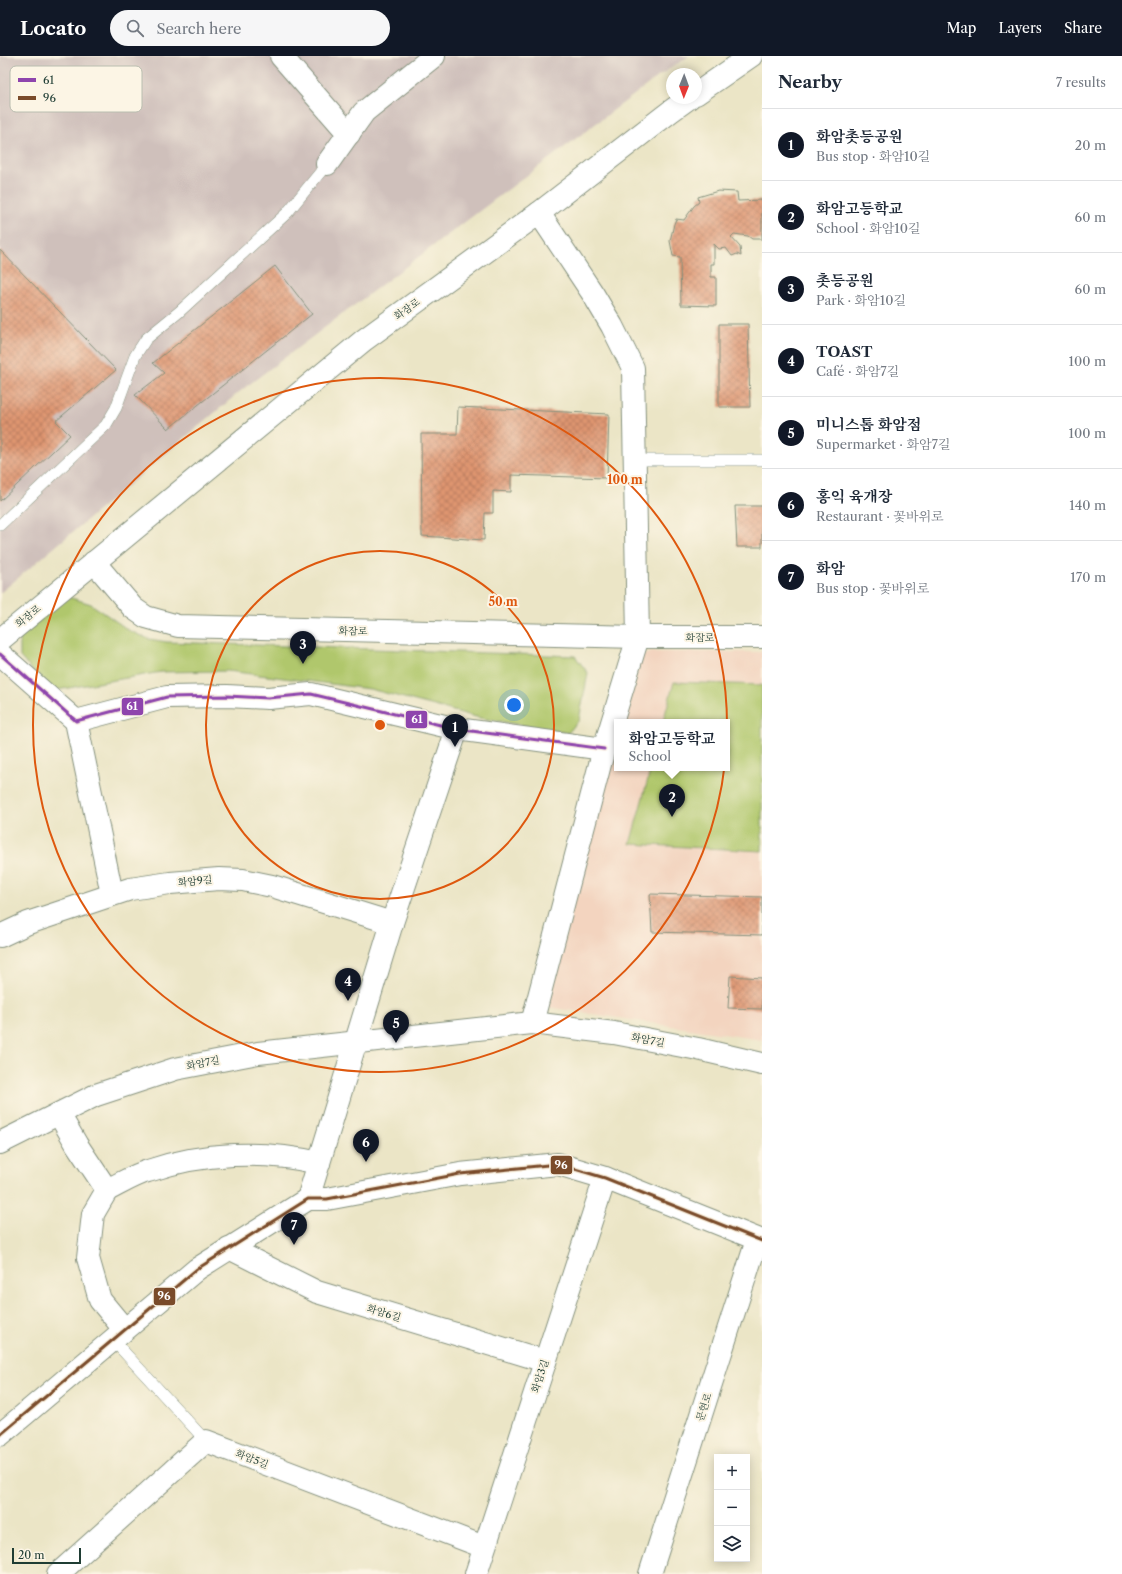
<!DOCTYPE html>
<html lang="en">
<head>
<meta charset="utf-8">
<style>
  body { margin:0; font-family:"Libre Caslon Text","Noto Serif KR",serif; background:#f6f6f7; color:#1f2937 }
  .controls { position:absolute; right:12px; bottom:12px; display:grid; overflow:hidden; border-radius:0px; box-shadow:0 2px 10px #0003 }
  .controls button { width:36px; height:36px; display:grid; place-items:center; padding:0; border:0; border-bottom:1px solid #e0e1e3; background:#fff; color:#1f2937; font:20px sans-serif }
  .compass { position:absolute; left:666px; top:12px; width:36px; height:36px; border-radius:50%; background:#fff; box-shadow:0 2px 10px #0003; rotate:181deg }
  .scale { position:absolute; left:12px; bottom:10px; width:69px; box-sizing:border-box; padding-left:4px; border:2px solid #1f3d34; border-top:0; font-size:11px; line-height:14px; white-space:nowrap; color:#1f3d34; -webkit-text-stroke:3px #fcf5e5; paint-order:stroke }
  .you { position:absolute; left:514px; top:649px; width:14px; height:14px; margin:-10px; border:3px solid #fff; border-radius:50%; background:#1a73e8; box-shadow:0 0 0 6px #1a73e833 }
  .badge { display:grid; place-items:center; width:26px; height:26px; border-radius:50%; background:#111827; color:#fff; font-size:13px; font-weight:700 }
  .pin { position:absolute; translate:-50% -33px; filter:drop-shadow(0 1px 2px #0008) }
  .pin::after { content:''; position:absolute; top:21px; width:14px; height:12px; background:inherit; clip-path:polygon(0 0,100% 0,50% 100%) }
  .popup { position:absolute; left:614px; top:663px; width:116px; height:52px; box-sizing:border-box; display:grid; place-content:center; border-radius:0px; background:#fff; filter:drop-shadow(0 1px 3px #0005); font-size:13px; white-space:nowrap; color:#747a83 }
  .popup b { font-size:15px; color:#1f2937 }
  .popup::after { content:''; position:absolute; left:50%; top:100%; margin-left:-8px; border:8px solid transparent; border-top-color:#fff }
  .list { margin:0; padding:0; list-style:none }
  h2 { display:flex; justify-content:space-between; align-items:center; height:52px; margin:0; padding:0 16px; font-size:17px }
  h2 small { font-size:13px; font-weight:400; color:#747a83 }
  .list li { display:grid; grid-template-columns:26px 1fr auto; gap:12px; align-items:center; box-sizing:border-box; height:72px; padding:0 16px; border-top:1px solid #e0e1e3 }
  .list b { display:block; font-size:15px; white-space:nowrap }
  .list p { margin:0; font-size:13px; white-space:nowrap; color:#747a83 }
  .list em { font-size:13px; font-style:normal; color:#747a83 }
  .icon { flex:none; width:22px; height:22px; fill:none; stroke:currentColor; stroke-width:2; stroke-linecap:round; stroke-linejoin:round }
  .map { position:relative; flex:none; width:762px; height:1518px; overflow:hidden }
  header { display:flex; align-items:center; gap:24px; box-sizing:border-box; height:56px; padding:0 20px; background:#111827; color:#fff }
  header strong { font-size:19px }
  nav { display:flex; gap:22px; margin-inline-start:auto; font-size:14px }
  .search { width:280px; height:36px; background:#f6f6f7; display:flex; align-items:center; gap:10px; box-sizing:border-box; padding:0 14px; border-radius:22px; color:#747a83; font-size:15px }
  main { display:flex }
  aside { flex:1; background:#fff }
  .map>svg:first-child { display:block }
  .built { fill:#f3d4bf; fill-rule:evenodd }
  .industrial { fill:#cfc0bb }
  .park { fill:#b0c76c; stroke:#688250 }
  .building { fill:url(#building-cross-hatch) }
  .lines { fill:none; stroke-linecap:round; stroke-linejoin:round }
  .service-casing { stroke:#85917d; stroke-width:12 }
  .minor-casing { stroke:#85917d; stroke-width:24 }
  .tertiary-casing { stroke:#85917d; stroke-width:24 }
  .service { stroke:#fff; stroke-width:11 }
  .minor { stroke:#fff; stroke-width:22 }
  .tertiary { stroke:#fff; stroke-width:22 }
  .bus-1-casing { stroke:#fcf5e5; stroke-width:6 }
  .bus-2-casing { stroke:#fcf5e5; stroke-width:6 }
  .bus-1 { stroke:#8e44ad; stroke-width:3 }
  .bus-2 { stroke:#7a4b2a; stroke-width:3 }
  .ring { fill:none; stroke:#de580e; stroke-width:2 }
  .labels { text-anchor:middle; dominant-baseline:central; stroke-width:4; stroke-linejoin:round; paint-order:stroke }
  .street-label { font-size:10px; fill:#1f3d34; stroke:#fcf5e5 }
  .key { fill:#fcf5e5; stroke:#babeb0; stroke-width:1 }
  .key-label { font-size:11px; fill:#1f3d34 }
  .centre { fill:#de580e; stroke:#fcf5e5; stroke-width:2 }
  .ring-label { font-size:12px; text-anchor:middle; font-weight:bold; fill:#de580e; stroke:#fcf5e5; stroke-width:4; stroke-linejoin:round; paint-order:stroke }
  .line-badge { stroke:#fcf5e5; stroke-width:1.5 }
  .badge-label { font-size:11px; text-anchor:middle; font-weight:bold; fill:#fff }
</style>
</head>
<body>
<header>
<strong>Locato</strong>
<div class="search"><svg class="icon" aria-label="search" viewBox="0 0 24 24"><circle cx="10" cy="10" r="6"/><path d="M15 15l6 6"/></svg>Search here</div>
<nav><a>Map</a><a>Layers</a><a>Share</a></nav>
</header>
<main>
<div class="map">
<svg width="762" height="1518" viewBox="0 0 762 1518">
  <defs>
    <pattern id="building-cross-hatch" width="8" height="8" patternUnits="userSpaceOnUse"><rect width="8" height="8" fill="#de9470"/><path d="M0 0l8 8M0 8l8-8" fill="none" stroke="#b37a5d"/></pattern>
  </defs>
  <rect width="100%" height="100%" fill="#fcf5e5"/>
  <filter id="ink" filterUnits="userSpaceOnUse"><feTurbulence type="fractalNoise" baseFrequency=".025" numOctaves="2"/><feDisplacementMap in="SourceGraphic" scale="8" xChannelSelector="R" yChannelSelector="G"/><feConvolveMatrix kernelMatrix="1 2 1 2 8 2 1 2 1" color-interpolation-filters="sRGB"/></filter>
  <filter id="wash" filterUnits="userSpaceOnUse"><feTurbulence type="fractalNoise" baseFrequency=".012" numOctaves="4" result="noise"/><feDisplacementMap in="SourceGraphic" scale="16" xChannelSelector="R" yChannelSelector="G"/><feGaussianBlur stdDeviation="0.9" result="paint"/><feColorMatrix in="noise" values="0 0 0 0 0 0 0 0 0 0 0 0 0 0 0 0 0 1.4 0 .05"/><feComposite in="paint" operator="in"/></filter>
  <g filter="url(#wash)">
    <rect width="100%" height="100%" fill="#ebe5c6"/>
    <!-- built -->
    <path class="built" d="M651,596H762V984L547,951L540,943L535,935V925L540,909L623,613L628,606L637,600ZM617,666H727V712H617Z"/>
    <!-- industrial -->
    <path class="industrial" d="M0,0H689L659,20L243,333L0,537Z"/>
    <!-- park -->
    <g class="park">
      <path d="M68,541L91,548L130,575L149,583L167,586L575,600L588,617L579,664L568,677L480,662L370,633L228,615L161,616L51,635L20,601V580Z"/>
      <path d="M674,626L762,629V795L630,788L651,712H727V666H663Z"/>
    </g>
    <g id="blocks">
      <!-- building -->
      <g class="building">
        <path d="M718,135L737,136L738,145L762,144V183H752L748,180L734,178L731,181L740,191L741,200L737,198L732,200L726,192L719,193L714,188V208H711V221H716V250L681,249L680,201L673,200L670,185L674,168L676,163L684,164L694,150L699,146L698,141Z"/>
        <path d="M0,194L116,314L56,365L70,379L0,445Z"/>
        <path d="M275,210L312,258L168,373L135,339L164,317L153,307Z"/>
        <path d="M719,268H748L750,351H719Z"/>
        <path d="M458,351L609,358L607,422L511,419V436L493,435V457H485L484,484L422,480L421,378H457Z"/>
        <path d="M735,450H762V491H737Z"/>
        <path d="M650,838L762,841V879L652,876Z"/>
        <path d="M730,920L762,922V953L728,952Z"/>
      </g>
    </g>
  </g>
  <g filter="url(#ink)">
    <use href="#blocks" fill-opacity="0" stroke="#85917d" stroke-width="1"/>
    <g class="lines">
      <!-- service casing -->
      <g class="service-casing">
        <g id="service">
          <path d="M635,404H762"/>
          <path d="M0,469L106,369L116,352L135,300L146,283L179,256L287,157L327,108"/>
          <path d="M113,1284L206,1385"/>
        </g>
      </g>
      <!-- minor casing -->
      <g class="minor-casing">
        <g id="minor">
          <path d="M281,0L349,78"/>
          <path d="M327,108L364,56L434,0"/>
          <path d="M0,598L76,665L167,641L227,640L268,642L311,638L457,673L604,693"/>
          <path d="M76,665L112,838"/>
          <path d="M0,880L28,867L130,833L170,827L219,823L243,824L272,830L392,867"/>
          <path d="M532,967L604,693L638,581L633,312L612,270L593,238L539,157"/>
          <path d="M59,1058L77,1089L107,1134C120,1128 134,1119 148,1115C203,1096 263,1094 319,1107"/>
          <path d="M0,1087L96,1039L175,1013L258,997L532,967L614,977L698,993L762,1008"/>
          <path d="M107,1134L93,1158L88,1202L100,1244L124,1273"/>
          <path d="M308,1143L392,867L457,673"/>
          <path d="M229,1192L317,1236L545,1305"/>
          <path d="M58,1518L206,1385L484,1491"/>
          <path d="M476,1518L605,1122"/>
        </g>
      </g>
      <!-- tertiary casing -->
      <g class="tertiary-casing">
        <g id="tertiary">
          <path d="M696,38L751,0"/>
          <path d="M94,506L133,552L146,561L178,570L638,581H762"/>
          <path d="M0,584L364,284L539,157L671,55L689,42"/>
          <path d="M0,1379L197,1213L308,1143H327L460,1118L558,1108L605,1122L762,1185"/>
          <path d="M650,1518L757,1184"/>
        </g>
      </g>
      <!-- service -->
      <use href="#service" class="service"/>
      <!-- minor -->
      <use href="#minor" class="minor"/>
      <!-- tertiary -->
      <use href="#tertiary" class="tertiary"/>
      <!-- bus-1 casing -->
      <g class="bus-1-casing">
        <path id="bus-1" d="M0,598L76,665L167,641L227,640L268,642L311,638L457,673L604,693"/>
      </g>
      <!-- bus-2 casing -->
      <g class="bus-2-casing">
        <path id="bus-2" d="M0,1379L197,1213L308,1143H327L460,1118L558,1108L605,1122L762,1185"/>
      </g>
      <!-- bus-1 -->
      <use href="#bus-1" class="bus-1"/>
      <!-- bus-2 -->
      <use href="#bus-2" class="bus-2"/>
    </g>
  </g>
  <!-- distance rings -->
  <g class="ring">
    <circle cx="380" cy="669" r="174"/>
    <circle cx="380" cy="669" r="347"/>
  </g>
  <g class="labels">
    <!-- street labels -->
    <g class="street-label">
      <text transform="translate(407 253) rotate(-36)">화잠로</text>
      <text transform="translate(28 560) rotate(-39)">화잠로</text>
      <text transform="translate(353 575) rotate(1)">화잠로</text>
      <text x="700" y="581">화잠로</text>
      <text transform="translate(195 825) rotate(-5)">화암9길</text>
      <text transform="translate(648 984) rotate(11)">화암7길</text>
      <text transform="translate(203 1007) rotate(-11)">화암7길</text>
      <text transform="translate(384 1257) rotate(17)">화암6길</text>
      <text transform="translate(540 1320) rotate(-72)">화암3길</text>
      <text transform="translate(704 1351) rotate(-72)">문현로</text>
      <text transform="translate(252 1403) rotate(21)">화암5길</text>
    </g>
  </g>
  <!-- legend -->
  <rect x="10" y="10" width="132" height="46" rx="6" class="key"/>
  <rect x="18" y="22" width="18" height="4" fill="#8e44ad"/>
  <rect x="18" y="40" width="18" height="4" fill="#7a4b2a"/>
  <g class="key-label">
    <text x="43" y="28">61</text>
    <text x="43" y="46">96</text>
  </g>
  <circle cx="380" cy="669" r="6" class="centre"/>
  <g class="ring-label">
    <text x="625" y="428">100 m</text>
    <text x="503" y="550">50 m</text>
  </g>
  <g class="line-badge">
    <rect x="121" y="641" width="23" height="19" rx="4" fill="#8e44ad"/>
    <rect x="405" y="654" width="23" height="19" rx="4" fill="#8e44ad"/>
    <rect x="550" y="1099" width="23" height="20" rx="4" fill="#7a4b2a"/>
    <rect x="153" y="1231" width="23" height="19" rx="4" fill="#7a4b2a"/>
  </g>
  <g class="badge-label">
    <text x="132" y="654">61</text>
    <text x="417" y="667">61</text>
    <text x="561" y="1113">96</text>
    <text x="164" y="1244">96</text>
  </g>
</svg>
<div class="controls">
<button>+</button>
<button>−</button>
<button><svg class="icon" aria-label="layers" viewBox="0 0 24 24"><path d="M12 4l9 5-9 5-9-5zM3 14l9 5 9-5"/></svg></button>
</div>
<svg class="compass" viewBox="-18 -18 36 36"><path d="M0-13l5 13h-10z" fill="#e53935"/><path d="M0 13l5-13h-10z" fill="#747a83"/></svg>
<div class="scale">20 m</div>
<div class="you"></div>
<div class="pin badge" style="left:455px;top:691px">1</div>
<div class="pin badge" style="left:672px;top:761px">2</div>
<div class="popup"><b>화암고등학교</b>School</div>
<div class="pin badge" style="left:303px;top:608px">3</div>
<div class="pin badge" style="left:348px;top:945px">4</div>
<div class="pin badge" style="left:396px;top:987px">5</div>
<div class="pin badge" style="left:366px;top:1106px">6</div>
<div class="pin badge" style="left:294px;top:1189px">7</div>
</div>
<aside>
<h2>Nearby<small>7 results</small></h2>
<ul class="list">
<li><span class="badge">1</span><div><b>화암촛등공원</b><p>Bus stop · 화암10길</p></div><em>20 m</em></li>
<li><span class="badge">2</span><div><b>화암고등학교</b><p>School · 화암10길</p></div><em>60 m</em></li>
<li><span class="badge">3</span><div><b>촛등공원</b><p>Park · 화암10길</p></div><em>60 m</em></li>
<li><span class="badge">4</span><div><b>TOAST</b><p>Café · 화암7길</p></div><em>100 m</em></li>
<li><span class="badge">5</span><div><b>미니스톱 화암점</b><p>Supermarket · 화암7길</p></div><em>100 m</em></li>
<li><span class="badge">6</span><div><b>홍익 육개장</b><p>Restaurant · 꽃바위로</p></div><em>140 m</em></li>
<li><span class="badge">7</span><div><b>화암</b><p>Bus stop · 꽃바위로</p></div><em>170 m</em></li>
</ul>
</aside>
</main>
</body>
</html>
